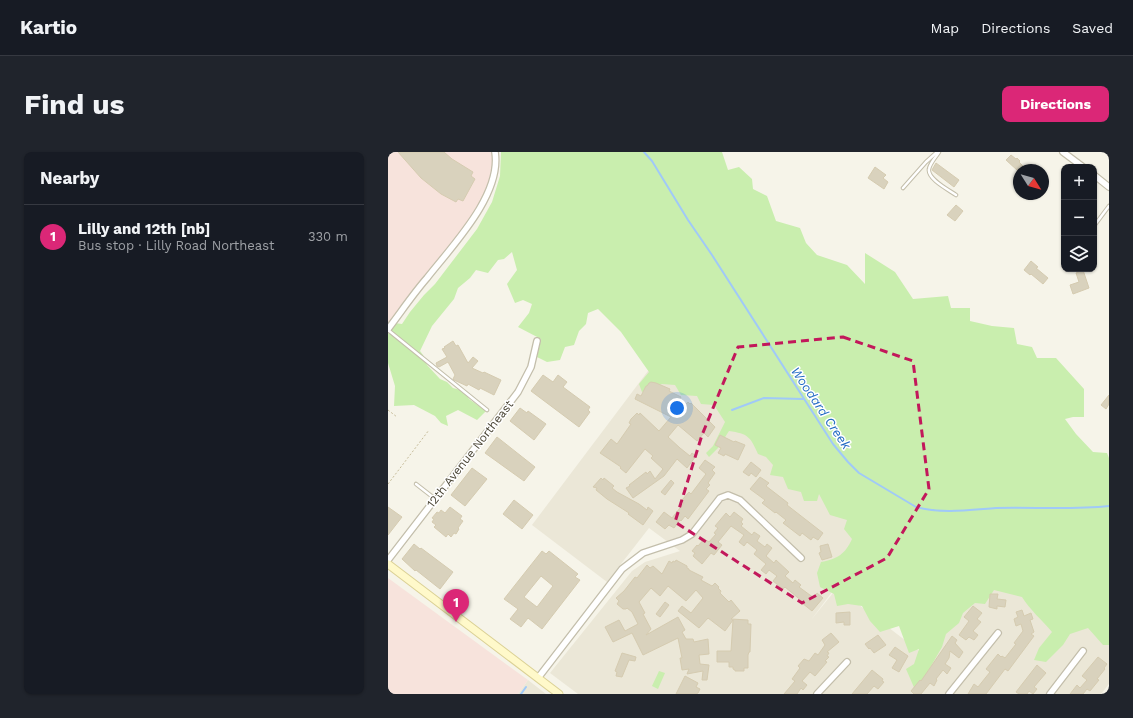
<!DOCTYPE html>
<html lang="en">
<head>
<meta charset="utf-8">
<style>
  body { margin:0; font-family:"Work Sans",sans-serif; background:#20242c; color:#f1f3f6 }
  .controls { position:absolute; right:12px; top:12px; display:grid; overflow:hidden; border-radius:8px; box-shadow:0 1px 3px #0004 }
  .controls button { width:36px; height:36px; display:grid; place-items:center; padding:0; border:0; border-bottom:1px solid #363941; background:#171b24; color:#f1f3f6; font:20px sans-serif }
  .compass { position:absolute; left:625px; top:12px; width:36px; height:36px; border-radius:50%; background:#171b24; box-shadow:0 1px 3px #0004; rotate:127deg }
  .you { position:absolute; left:289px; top:256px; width:14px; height:14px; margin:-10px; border:3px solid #fff; border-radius:50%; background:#1a73e8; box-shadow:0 0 0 6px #1a73e833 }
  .badge { display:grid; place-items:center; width:26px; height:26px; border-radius:50%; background:#db2777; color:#fff; font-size:13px; font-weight:700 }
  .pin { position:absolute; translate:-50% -33px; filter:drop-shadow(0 1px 2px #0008) }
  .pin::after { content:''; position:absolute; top:21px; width:14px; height:12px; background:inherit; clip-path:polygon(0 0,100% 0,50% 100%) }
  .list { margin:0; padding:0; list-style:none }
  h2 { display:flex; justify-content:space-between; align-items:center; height:52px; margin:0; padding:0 16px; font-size:17px }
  h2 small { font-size:13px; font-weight:400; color:#9ea1a6 }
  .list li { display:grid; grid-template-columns:26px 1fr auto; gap:12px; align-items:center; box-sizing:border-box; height:64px; padding:0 16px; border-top:1px solid #363941 }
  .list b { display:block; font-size:15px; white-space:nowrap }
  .list p { margin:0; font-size:13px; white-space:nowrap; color:#9ea1a6 }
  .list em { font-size:13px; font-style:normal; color:#9ea1a6 }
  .icon { flex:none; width:22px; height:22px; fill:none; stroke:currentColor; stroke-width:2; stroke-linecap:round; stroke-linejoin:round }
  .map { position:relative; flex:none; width:721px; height:542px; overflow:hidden; border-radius:8px }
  header { display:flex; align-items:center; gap:24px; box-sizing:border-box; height:56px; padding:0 20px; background:#171b24; border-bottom:1px solid #363941 }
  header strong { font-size:19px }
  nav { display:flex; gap:22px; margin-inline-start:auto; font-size:14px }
  .intro { display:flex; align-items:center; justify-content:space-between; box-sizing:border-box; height:96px; padding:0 24px }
  h1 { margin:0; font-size:28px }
  .button { padding:10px 18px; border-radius:8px; background:#db2777; color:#fff; font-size:14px; font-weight:700 }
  main { display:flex; gap:24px; padding:0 24px }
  aside { flex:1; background:#171b24; border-radius:8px; box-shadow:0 1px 3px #0004 }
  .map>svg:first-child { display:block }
  .residential { fill:#ebe7d7 }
  .medical { fill:#f7e3dc }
  .green { fill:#c9eeae }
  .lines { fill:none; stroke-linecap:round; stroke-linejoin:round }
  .stream { stroke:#a0c9f8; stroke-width:2 }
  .building { fill:#d9d2bd; stroke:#d5cbb0; fill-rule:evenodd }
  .lane-casing { stroke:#c3beab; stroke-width:4.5 }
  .street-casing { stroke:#c3beab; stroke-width:8 }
  .secondary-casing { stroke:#dbd195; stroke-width:9 }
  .path { stroke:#c6bc9a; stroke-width:1; stroke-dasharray:2 2; stroke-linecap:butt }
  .lane { stroke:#fff; stroke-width:2.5 }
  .street { stroke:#fff; stroke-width:5.5 }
  .secondary { stroke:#fff9ca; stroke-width:7 }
  .marked { fill:none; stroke:#c2185b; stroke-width:3; stroke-dasharray:8 5; stroke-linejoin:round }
  .labels { text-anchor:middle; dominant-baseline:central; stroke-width:3; stroke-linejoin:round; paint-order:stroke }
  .street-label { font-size:12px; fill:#4b4636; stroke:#fff }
  .water-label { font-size:13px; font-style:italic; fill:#236bc3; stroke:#fff }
</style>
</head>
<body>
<header>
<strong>Kartio</strong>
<nav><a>Map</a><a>Directions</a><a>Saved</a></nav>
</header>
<div class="intro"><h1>Find us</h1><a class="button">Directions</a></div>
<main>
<aside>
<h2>Nearby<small></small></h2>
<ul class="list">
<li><span class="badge">1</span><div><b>Lilly and 12th [nb]</b><p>Bus stop · Lilly Road Northeast</p></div><em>330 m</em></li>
</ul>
</aside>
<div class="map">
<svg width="721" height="542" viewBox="0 0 721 542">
  <rect width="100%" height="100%" fill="#f6f4e9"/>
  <!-- residential -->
  <g class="residential">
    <path d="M269,207L492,376L423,468L449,436L539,505L605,417L670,453L721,491V532L713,542H190L162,521L244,419L257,410L292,399L261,376L219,430L144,373Z"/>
    <path d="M140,528L158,542H130Z"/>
  </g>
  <!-- medical -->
  <g class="medical">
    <path d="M0,0H107V3L98,46L0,177Z"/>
    <path d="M0,426L140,528L130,542H0Z"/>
  </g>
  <!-- green -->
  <g class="green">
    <path d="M113,0H334L340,18L351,15L364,27L365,37L379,44L388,69L412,76L418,91L429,103L459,113L477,132V101L507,120L525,147L560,144L563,156H582V169L604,174L626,176L629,192L644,195L649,206H668L696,237V265H685L677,267L688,282L705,300L719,301L721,306V493H715L700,476L682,482L675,493L658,510L646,508L651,496L664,480C654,468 642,458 634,445L606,438L597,452L587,451L575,461L571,471L558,482L554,495L528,540L518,517L526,512L531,497L521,501L511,474L492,480L482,469L474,454L460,452L449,454L446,442L432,435L429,421L433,410C450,407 457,402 464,387L456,377L459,368L442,363L431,342L429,349H416L413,340L400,337L395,325L382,323L385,313L378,305L370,302C362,284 360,282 341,279L330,296L321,305L318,301L325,294L337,270L326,253L313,252L309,244L293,243L287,233L274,232L254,240L251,232L261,220L233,180L210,157L200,161L198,172L191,179L186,193L177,195L172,208L159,210L149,205L153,187L130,175L141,161L144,152L135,148L127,151L119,132L129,118L124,100L116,107L110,108L100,121L88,118L82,126L70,136L66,147L44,174L32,199L35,203L39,213L52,227L59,230L65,236L76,239L81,247L98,259L89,268L70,258L58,264L60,274L53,271L47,264L26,253L6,254L7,234L0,211V182L7,171L14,172L22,160L36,143L47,132L89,77L104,50L112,24Z"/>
    <path d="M271,519L277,521L270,537L264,534Z"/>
  </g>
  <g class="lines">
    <!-- stream -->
    <g class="stream">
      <path d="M256,0L264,9L300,68L324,103L445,292L460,310L471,321L528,355C554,362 581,358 608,356C645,355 683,358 721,354"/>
      <path d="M344,258L376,246L415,247"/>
      <path d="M133,542L138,535"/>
    </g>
  </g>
  <!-- building -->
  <g class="building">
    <path d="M10,0H56L64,7L85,20L83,24L87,27L75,49L70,47L68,50L53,42L33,26Z"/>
    <path d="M623,3L628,7L629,6L632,9L631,10L635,14L630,19L618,8Z"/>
    <path d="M548,11L571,28L566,35L544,18Z"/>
    <path d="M487,15L498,23L495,26L500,30L496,37L480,26Z"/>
    <path d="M568,53L575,59L567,69L559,63Z"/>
    <path d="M643,109L650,115L648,116L660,126L655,132L643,122L642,123L636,118Z"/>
    <path d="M695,118L701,136L685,142L682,133L691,130L688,121Z"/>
    <path d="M65,189L68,194L70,193L80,211L85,205L90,209L84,216L95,221L96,220L113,228L106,243L92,236L91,238L80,232L79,234L66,228L65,227L67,223L60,210L51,215L49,214L48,211L59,205L54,197L57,196L56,195Z"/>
    <path d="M155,223L165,230L170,223L179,230L175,235L202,255L200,258L202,260L191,275L143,239Z"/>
    <path d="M263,230L268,231L282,237L281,239L293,245L292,247L298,252L300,250L302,252L303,251L327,275L320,285L316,281L309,289L290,273L280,285L292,296L302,304L304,301L308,304L299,316L289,307L276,324L245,346L238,336L242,334L241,333L258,320L259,322L262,319L267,327L275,317L263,306L265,304L257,297L238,321L232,316L233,315L212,301L223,287L229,292L243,272L241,271L243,267L249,261L251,263L252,261L271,279L283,265L247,247L249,242L253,244L258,234H259L261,231Z"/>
    <path d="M721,243V252L718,257L713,253Z"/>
    <path d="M132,256L139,261L140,259L158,272L146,288L122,269Z"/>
    <path d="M332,283L346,290L347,289L357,293L350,308L337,302L336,304L330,301L333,296L327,293Z"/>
    <path d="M109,285L147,315L136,329L97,301Z"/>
    <path d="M317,308L327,315L324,318L327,321L320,331L322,333L318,337L321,339L300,367L297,364L293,369L292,368L286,376L281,373L277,377L268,370L276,360L284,366L296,351L294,348L301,340L303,342L318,322L311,316Z"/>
    <path d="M363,310L373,318L368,325L363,321L361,324L355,320Z"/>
    <path d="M84,316L99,327L77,354L63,343Z"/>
    <path d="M372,325L381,331L378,334L400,351L399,353L435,381L430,388L425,385L423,388L414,381L412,384L395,371L398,368L388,360L387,361L374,351L377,348L362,337Z"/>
    <path d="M213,326L215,328L216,326L226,334L224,336L229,340L251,352L259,358L260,355L265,359L255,373L240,362L241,361L219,347L208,338L209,336L205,335Z"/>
    <path d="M283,328L286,331L277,343L273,340Z"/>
    <path d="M126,348L145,363L134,377L115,362Z"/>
    <path d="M0,355L14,365L0,383Z"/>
    <path d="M62,355L74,364L72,367L75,369L70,376L71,377L68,382L66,381L63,385L60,382L58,385L46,375L48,373L44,370L46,367L44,366L49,360L51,361L53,358L57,361Z"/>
    <path d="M346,360L355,367L353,370L355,372L353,374L364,383L366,380L372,384L369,389L377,395L379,392L384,396L378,404L386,411L388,408L401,420L397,424L405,431L407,428L413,433L411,435L426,446L429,441L435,446L424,459L414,451L415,450L397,435L395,437L385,429L389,424L381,418L378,422L373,418L378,412L366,402L369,398L359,390L356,394L351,390L356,383L343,374L330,390L334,393L326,403L323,401L314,412L305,404L307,401L304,399L309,393L310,394L316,387L321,390L328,382L326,381L330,376L327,374L338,361L342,365Z"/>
    <path d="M26,392L32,397L33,396L65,420L52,437L28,418L27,419L14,407Z"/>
    <path d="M440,392L444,405L434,408L431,401L433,400L432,394Z"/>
    <path d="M154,399L158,402L161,399L190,422L187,425L192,428L154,477L140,466L133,475L122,467L130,457L116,447ZM153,424L165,434L149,455L136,445Z"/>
    <path d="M288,408L299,414V416L301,417V418L315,425L313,428L324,434L327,431L331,435L330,436L333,439L332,441L341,450L343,448L352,459L343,467L360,468V472H363L362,500H361L360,503V516H356V519H347V518L345,517V515H341V510H329V499H343L345,468L337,479L320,466L311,476L290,459L294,454L303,461L315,446L308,438L298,449L280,434L272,444L263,436L251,450L257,461L255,462L263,477L258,483L290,465L297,478L294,480L298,487H305L306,490L320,487L321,502L311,503L312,512L321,513L319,528H314L315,519L299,522L301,517L294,518L292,506H294L290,486L255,503L244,481L225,490L217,475L231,468L237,479L250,472L244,460L239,456L238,457H235L229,452L231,449L228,446L236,439L247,425L249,426L259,413L262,416L265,414L274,422L281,409L284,411L285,409L287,410Z"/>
    <path d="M602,442H610L609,447L618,448L617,455L609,454V457L601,455Z"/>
    <path d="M277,450L281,453L272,465L268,462Z"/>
    <path d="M585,454L594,461L589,467L593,470L585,479L590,483L586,488L581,485L578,488L571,483L581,469L576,465Z"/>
    <path d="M634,458L636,464L643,461L645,467L642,468L646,480L643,482L646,484L620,519L617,517L598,542H580L586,532L590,535L602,520L598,517L610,502L613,505L614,504L617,506L628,492L626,491L635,479L633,472L628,474L626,467L630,465L628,460Z"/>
    <path d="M462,460V473H456V470L448,471V461Z"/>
    <path d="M443,481L451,490L439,500L441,501L439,504L441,505L437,509L439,510L427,524L422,520L414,529L419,533L415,538L413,536L409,542H396L407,529L404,527L412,516L410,514L416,507L421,509L427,501L430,503L437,493L434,488Z"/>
    <path d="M490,483L498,493L486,501L482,496L481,497L477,492Z"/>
    <path d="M564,484L569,488L567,491L575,500L571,506L562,499L561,506L557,512L563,516L559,522L555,518L548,527L549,528L546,534L542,531L533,542H526L523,539L532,528L533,529Z"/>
    <path d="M507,495L520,504L511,520L504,516L509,508L501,503Z"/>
    <path d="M234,501L248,505L247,509L241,508L234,525L228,524L229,520L227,519Z"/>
    <path d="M710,505L719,512L716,516L717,517L709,527L711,528L702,539L699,537L695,542H682L689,533L692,536L699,528L694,524Z"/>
    <path d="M649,513L658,521L646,535L649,537L645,542L641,539L639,542H631L628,540Z"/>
    <path d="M484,518L495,527L494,529L496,530L490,537L486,534L479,542H464Z"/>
    <path d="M297,524L310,531L308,535L312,537L310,541L308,542H288Z"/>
  </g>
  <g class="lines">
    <!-- lane casing -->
    <g class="lane-casing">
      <g id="lane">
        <path d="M551,0C548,5 542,11 541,17C539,27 561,38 568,43"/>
        <path d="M515,36L538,10L549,0"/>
        <path d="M706,74L721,54"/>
        <path d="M0,178L99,258"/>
        <path d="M28,332L46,346"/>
      </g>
    </g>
    <!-- street casing -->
    <g class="street-casing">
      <g id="street">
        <path d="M675,0L695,15"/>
        <path d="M706,23L721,35"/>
        <path d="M0,177C13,160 25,142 39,126C64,94 114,43 107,0"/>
        <path d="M0,408L130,240L143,215L149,189"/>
        <path d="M150,526L234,417L255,401L294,388L304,382L332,346L340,343L352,348L413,406"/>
        <path d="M429,542L459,510"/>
        <path d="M561,542L610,481"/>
        <path d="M662,542L695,499"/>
      </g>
    </g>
    <!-- secondary casing -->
    <g class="secondary-casing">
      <path id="secondary" d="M0,412L171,542"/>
    </g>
    <!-- path -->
    <g class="path">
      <path d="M0,258L9,265"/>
      <path d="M0,332L41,278"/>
    </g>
    <!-- lane -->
    <use href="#lane" class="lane"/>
    <!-- street -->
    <use href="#street" class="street"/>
    <!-- secondary -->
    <use href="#secondary" class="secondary"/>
  </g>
  <!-- marked area -->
  <path class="marked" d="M455,185L525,209L541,337L499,406L414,451L287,370L314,283L350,195Z"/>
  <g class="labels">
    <!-- street labels -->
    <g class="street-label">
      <text transform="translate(82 302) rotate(-52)">12th Avenue Northeast</text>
    </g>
    <!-- water labels -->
    <g class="water-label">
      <text transform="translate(433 256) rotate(56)">Woodard Creek</text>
    </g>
  </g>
</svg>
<div class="controls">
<button>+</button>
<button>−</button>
<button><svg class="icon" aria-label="layers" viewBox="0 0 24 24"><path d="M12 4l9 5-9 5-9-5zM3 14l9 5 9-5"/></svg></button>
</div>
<svg class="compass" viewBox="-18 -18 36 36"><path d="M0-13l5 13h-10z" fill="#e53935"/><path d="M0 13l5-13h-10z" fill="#9ea1a6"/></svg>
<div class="you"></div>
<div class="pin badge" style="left:68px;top:470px">1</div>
</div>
</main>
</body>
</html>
